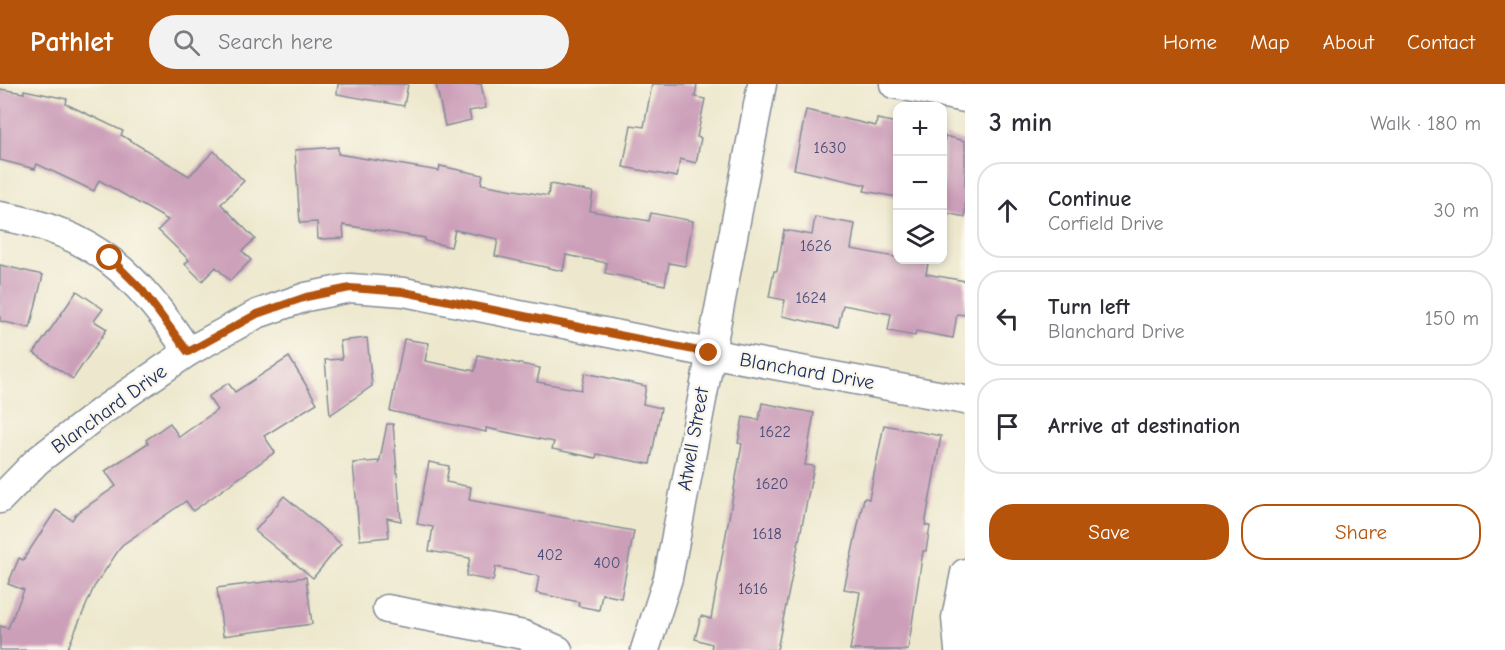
<!DOCTYPE html>
<html lang="en">
<head>
<meta charset="utf-8">
<style>
  body { margin:0; font-family:"Comic Neue",sans-serif; background:#f2f2f3; color:#2b2b33 }
  .controls { position:absolute; right:18px; top:18px; display:grid; overflow:hidden; border-radius:12px; box-shadow:0 3px 9px #0003 }
  .controls button { width:54px; height:54px; display:grid; place-items:center; padding:0; border:0; border-bottom:2px solid #e1e1e2; background:#fff; color:#2b2b33; font:30px sans-serif }
  .stop { position:absolute; width:18px; height:18px; margin:-14px; border:4px solid #b45309; border-radius:50%; background:#fff }
  .stop.end { background:#b45309; border-color:#fff; box-shadow:0 2px 6px #0008 }
  .list { margin:0; padding:0; list-style:none }
  h2 { display:flex; justify-content:space-between; align-items:center; height:78px; margin:0; padding:0 24px; font-size:26px }
  h2 small { font-size:20px; font-weight:400; color:#7c7c81 }
  .list li { display:grid; grid-template-columns:39px 1fr auto; gap:18px; align-items:center; box-sizing:border-box; height:96px; margin:0 12px 12px; padding:0 12px; border:2px solid #e1e1e2; border-radius:24px }
  .list b { display:block; font-size:22px; white-space:nowrap }
  .list p { margin:0; font-size:20px; white-space:nowrap; color:#7c7c81 }
  .list em { font-size:20px; font-style:normal; color:#7c7c81 }
  .actions { display:flex; gap:12px; padding:18px 24px }
  .actions a { flex:1; padding:14px 0; border:2px solid #b45309; border-radius:24px; text-align:center; font-size:21px; color:#b45309 }
  .actions .main { background:#b45309; color:#fff }
  .icon { flex:none; width:33px; height:33px; fill:none; stroke:currentColor; stroke-width:2; stroke-linecap:round; stroke-linejoin:round }
  .map { position:relative; flex:none; width:965px; height:566px; overflow:hidden }
  header { display:flex; align-items:center; gap:36px; box-sizing:border-box; height:84px; padding:0 30px; background:#b45309; color:#fff }
  header strong { font-size:28px }
  nav { display:flex; gap:33px; margin-inline-start:auto; font-size:21px }
  .search { width:420px; height:54px; background:#f2f2f3; display:flex; align-items:center; gap:15px; box-sizing:border-box; padding:0 21px; border-radius:33px; color:#7c7c81; font-size:22px }
  main { display:flex }
  aside { flex:1; background:#fff }
  .map>svg:first-child { display:block }
  .building { fill:#cc9fb9 }
  .lines { fill:none; stroke-linecap:round; stroke-linejoin:round }
  .minor-casing { stroke:#848c96; stroke-width:31 }
  .minor { stroke:#fff; stroke-width:28 }
  .route { stroke:#b45309; stroke-width:8 }
  .labels { text-anchor:middle; dominant-baseline:central; stroke-width:5; stroke-linejoin:round; paint-order:stroke }
  .number-label { font-size:16px; fill:#474b75 }
  .street-label { font-size:20px; fill:#1b2f5e; stroke:#fbf7ec }
</style>
</head>
<body>
<header>
<strong>Pathlet</strong>
<div class="search"><svg class="icon" aria-label="search" viewBox="0 0 24 24"><circle cx="10" cy="10" r="6"/><path d="M15 15l6 6"/></svg>Search here</div>
<nav><a>Home</a><a>Map</a><a>About</a><a>Contact</a></nav>
</header>
<main>
<div class="map">
<svg width="965" height="566" viewBox="0 0 965 566">
  <rect width="100%" height="100%" fill="#fbf7ec"/>
  <filter id="ink" filterUnits="userSpaceOnUse"><feTurbulence type="fractalNoise" baseFrequency=".0167" numOctaves="2"/><feDisplacementMap in="SourceGraphic" scale="12" xChannelSelector="R" yChannelSelector="G"/><feConvolveMatrix kernelMatrix="1 2 1 2 8 2 1 2 1" color-interpolation-filters="sRGB"/></filter>
  <filter id="wash" filterUnits="userSpaceOnUse"><feTurbulence type="fractalNoise" baseFrequency=".008" numOctaves="4" result="noise"/><feDisplacementMap in="SourceGraphic" scale="24" xChannelSelector="R" yChannelSelector="G"/><feGaussianBlur stdDeviation="1.35" result="paint"/><feColorMatrix in="noise" values="0 0 0 0 0 0 0 0 0 0 0 0 0 0 0 0 0 1.4 0 .05"/><feComposite in="paint" operator="in"/></filter>
  <g filter="url(#wash)">
    <rect width="100%" height="100%" fill="#ede8cd"/>
    <g id="blocks">
      <!-- building -->
      <g class="building">
        <path d="M338,0H408L404,22L337,10Z"/>
        <path d="M436,0H481L486,24L469,27L471,36L445,42Z"/>
        <path d="M652,0H697L695,13L705,15L697,53L701,54L696,79L680,75L677,93L623,83L631,41L644,43Z"/>
        <path d="M0,5L24,9V6L67,15L66,20L123,47L121,51L189,92L214,67L244,97L221,120L255,155L242,167L251,176L230,197L216,183L202,197L185,180L189,176L158,146L168,136L99,96L94,107L37,80L35,85L0,76Z"/>
        <path d="M806,26L876,42L877,35L897,39V113L864,107L866,101L794,85Z"/>
        <path d="M945,52L965,57V133L942,128Z"/>
        <path d="M338,63V70L439,87L440,82L483,91L481,100L548,112L550,100L593,108L590,127L649,137L651,129L693,137L685,182L669,179L665,201L605,189L607,179L566,171L563,187L495,172L498,155L455,146L451,163L425,157V154L343,141L344,154L318,155L317,138L300,139L295,66Z"/>
        <path d="M815,133L855,140L851,165L928,179L926,190L965,197V231L957,230L953,254L916,247L915,252L888,247L891,230L843,221L838,244L782,232L785,216L769,213L774,187H777L784,146L812,151Z"/>
        <path d="M0,181L43,191L30,244L0,237Z"/>
        <path d="M77,207L103,225L94,237L107,245L73,295L34,269Z"/>
        <path d="M367,254L372,302L330,331L325,276L342,275L340,257Z"/>
        <path d="M404,255L429,259L425,277L475,287L478,271L540,284L537,298L581,306L585,289L646,302L643,320L661,324L650,380L597,370L596,374L552,365L554,358L486,344V348L390,327Z"/>
        <path d="M289,273L317,319L264,352L275,368L193,427L186,417L122,461L94,503L67,566H0V542L8,544L24,506L8,500L19,474L23,476L56,426L72,436L76,430L116,402L105,387L148,359L146,356L170,339L179,353L217,326L208,313L228,299L235,308Z"/>
        <path d="M762,319L814,329L805,381L814,382L777,566H711L712,560L695,555L701,532L711,535L742,360L738,359L743,333L759,336Z"/>
        <path d="M387,340H393L401,437L387,434L389,453L360,456L353,379L379,377V380Z"/>
        <path d="M884,341L941,352L925,441L930,442L926,467H923L908,566H850L860,508L844,505L864,414L869,415Z"/>
        <path d="M429,378L449,382L446,398L471,403L469,416L634,447L621,514L602,510L599,526L578,522L579,518L536,509L539,492L496,483L493,497L466,492L470,474L429,467L433,443L417,440Z"/>
        <path d="M284,412L341,460L313,494L255,447Z"/>
        <path d="M306,493L312,540L223,552L217,504Z"/>
      </g>
    </g>
  </g>
  <g filter="url(#ink)">
    <use href="#blocks" fill-opacity="0" stroke="#848c96" stroke-width="1.5"/>
    <g class="lines">
      <!-- minor casing -->
      <g class="minor-casing">
        <g id="minor">
          <path d="M894,0L965,14"/>
          <path d="M0,132C93,147 139,192 188,268"/>
          <path d="M0,415L37,377L102,327L188,268L257,230L306,213L350,204L404,208L709,269L965,316"/>
          <path d="M387,525L524,551L558,566"/>
          <path d="M645,566L668,494L762,0"/>
          <path d="M959,566L956,534L965,489"/>
        </g>
      </g>
      <!-- minor -->
      <use href="#minor" class="minor"/>
    </g>
  </g>
  <g class="lines" filter="url(#ink)">
    <!-- route -->
    <path class="route" d="M110,174L142,206L188,268L257,230L306,213L350,204L404,208L709,269"/>
  </g>
  <g class="labels">
    <!-- number labels -->
    <g class="number-label">
      <text x="830" y="64">1630</text>
      <text x="816" y="162">1626</text>
      <text x="811" y="214">1624</text>
      <text x="775" y="348">1622</text>
      <text x="772" y="400">1620</text>
      <text x="767" y="450">1618</text>
      <text x="550" y="471">402</text>
      <text x="607" y="479">400</text>
      <text x="753" y="505">1616</text>
    </g>
    <!-- street labels -->
    <g class="street-label">
      <text transform="translate(807 287) rotate(10)">Blanchard Drive</text>
      <text transform="translate(109 325) rotate(-36)">Blanchard Drive</text>
      <text transform="translate(693 355) rotate(-80)">Atwell Street</text>
    </g>
  </g>
</svg>
<div class="controls">
<button>+</button>
<button>−</button>
<button><svg class="icon" aria-label="layers" viewBox="0 0 24 24"><path d="M12 4l9 5-9 5-9-5zM3 14l9 5 9-5"/></svg></button>
</div>
<div class="stop" style="left:110px;top:174px"></div>
<div class="stop end" style="left:709px;top:269px"></div>
</div>
<aside>
<h2>3 min<small>Walk · 180 m</small></h2>
<ul class="list">
<li><svg class="icon" aria-label="ahead" viewBox="0 0 24 24"><path d="M12 20V5M6 11l6-6 6 6"/></svg><div><b>Continue</b><p>Corfield Drive</p></div><em>30 m</em></li>
<li><svg class="icon" aria-label="left" viewBox="0 0 24 24"><path d="M17 20v-9H6M10 6l-5 5 5 5"/></svg><div><b>Turn left</b><p>Blanchard Drive</p></div><em>150 m</em></li>
<li><svg class="icon" aria-label="arrive" viewBox="0 0 24 24"><path d="M6 21V4h12l-3 4 3 4H6"/></svg><div><b>Arrive at destination</b></div></li>
</ul>
<div class="actions"><a class="main">Save</a><a>Share</a></div>
</aside>
</main>
</body>
</html>
